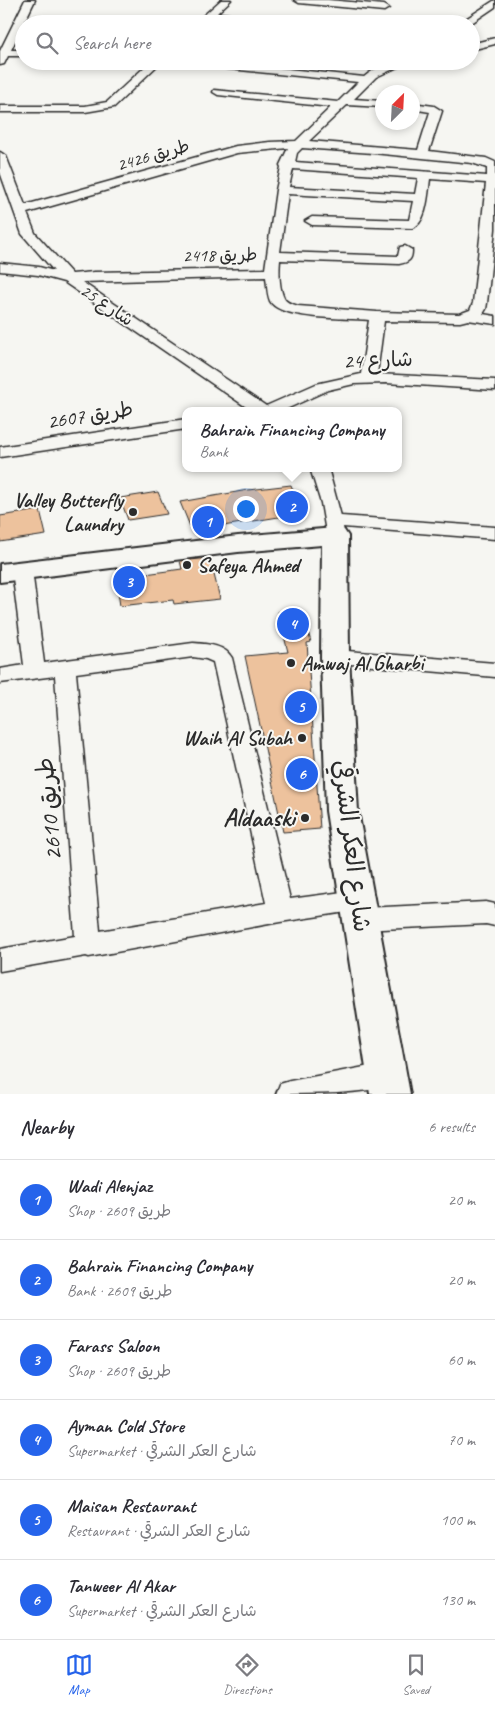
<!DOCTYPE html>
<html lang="en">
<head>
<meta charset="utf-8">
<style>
  body { margin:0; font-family:Caveat,"Playpen Sans Arabic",sans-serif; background:#f2f2f3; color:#2b2b33 }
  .compass { position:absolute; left:375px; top:85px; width:45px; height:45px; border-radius:50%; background:#fff; box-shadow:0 2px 8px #0003; rotate:24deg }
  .you { position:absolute; left:245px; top:508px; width:18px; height:18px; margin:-12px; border:4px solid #fff; border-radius:50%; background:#1a73e8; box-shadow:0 0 0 8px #1a73e833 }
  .badge { display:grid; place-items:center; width:32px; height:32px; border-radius:50%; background:#2563eb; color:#fff; font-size:16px; font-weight:700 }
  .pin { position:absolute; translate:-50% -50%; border:2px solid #fff; box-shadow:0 1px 5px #0006 }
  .popup { position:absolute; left:182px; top:407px; width:220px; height:65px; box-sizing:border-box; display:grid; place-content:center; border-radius:10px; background:#fff; filter:drop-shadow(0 1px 4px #0005); font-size:16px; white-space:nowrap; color:#7c7c81 }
  .popup b { font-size:19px; color:#2b2b33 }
  .popup::after { content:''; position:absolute; left:50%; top:100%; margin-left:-10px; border:10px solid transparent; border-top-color:#fff }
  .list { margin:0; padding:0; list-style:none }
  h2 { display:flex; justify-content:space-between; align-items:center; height:65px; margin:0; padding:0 20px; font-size:21px }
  h2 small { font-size:16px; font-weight:400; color:#7c7c81 }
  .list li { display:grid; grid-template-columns:32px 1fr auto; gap:15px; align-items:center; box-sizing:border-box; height:80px; padding:0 20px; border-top:1px solid #e1e1e2 }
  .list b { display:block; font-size:19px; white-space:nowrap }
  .list p { margin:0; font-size:16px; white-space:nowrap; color:#7c7c81 }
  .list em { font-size:16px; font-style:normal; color:#7c7c81 }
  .icon { flex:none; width:28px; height:28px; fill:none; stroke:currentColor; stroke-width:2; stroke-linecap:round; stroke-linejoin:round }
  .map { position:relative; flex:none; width:495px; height:1094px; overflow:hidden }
  .search { position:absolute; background:#fff; box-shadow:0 2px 8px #0003; left:15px; right:15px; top:15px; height:55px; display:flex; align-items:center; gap:12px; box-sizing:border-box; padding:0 18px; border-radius:28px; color:#7c7c81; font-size:19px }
  .sheet { height:545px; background:#fff }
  nav { display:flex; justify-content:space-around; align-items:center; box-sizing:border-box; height:70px; border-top:1px solid #e1e1e2; background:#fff; font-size:14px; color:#7c7c81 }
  nav a { display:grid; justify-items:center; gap:2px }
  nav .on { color:#2563eb }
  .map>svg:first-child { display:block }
  .building { fill:#edc29d; stroke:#2b2b2b }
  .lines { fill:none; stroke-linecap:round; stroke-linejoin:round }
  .street-casing { stroke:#2b2b2b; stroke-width:3 }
  .secondary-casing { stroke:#2b2b2b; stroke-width:4 }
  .street { fill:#f6f6f2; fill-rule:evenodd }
  .secondary { fill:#f6f6f2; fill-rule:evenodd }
  .poi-dot { fill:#2b2b2b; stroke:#f6f6f2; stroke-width:2 }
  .labels { text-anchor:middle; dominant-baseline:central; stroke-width:4; stroke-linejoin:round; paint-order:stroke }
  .far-street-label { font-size:18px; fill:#2b2b2b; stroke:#f6f6f2 }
  .street-label { font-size:21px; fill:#2b2b2b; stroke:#f6f6f2 }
  .poi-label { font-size:21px; font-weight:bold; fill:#2b2b2b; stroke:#f6f6f2; text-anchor:end }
  .near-street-label { font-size:25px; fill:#2b2b2b; stroke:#f6f6f2 }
  .near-poi-label { font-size:25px; font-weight:bold; fill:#2b2b2b; stroke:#f6f6f2; text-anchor:end }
</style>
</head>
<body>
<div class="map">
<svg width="495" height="1094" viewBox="0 0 495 1094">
  <rect width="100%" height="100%" fill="#f6f6f2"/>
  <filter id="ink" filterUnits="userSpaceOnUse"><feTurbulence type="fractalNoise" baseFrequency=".02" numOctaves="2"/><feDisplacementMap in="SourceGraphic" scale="10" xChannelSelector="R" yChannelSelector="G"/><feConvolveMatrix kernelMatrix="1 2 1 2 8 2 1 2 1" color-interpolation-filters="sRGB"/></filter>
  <g filter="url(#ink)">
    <!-- building -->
    <g class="building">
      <path d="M291,485L301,510L291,515L192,531L180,502L248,490Z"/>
      <path d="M158,492L167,514L128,520L120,498Z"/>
      <path d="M40,510L46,535L0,542V516Z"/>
      <path d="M210,558L220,599L174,604L173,600L120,606L116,578L182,569L180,561Z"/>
      <path d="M302,610L311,642L307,643L320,829L283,832L245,656L288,652L278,612Z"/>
    </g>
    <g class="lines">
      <!-- street casing -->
      <g class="street-casing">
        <g id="street">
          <path d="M25,0H35L11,50H24V56H8L4,64L0,65V51Z"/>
          <path d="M221,0H231L217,13L289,21L294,24H261L211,18L205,24H194Z"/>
          <path d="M294,0H328L384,5L389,8L384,11L299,3Z"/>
          <path d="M495,0V7L470,24H458Z"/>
          <path d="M495,38V44L471,50V44Z"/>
          <path d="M151,61H162L114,107L85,112H0V106H85L107,102Z"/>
          <path d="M174,61H212L364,77C376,66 396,61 411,61L376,77L354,99L382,101V107L347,105L309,141L418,150L430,112L412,109V103L434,106L442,111L429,151L486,158L495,162V229L487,303L486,309L483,314L495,316V324L468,320L460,322L384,321L377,374L495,380V390L386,383L354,384L328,390L282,411H252L64,282L38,275L0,271V263L39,267L54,271L22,234L0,172V152L6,156L25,205L236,146L270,142L296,141L331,107L218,95L213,92L214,90L338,102L358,82L179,64ZM288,148L280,165L281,167L276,190L265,269L94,272L72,274L35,233L27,213L237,153ZM302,148L373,153L472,163L487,168V176L295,162L297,153ZM293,169L418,178L415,194L289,187ZM430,179L486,183L473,303L470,310L459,314L377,312L298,306C293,304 286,303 284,298C279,288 279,271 280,260L399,264C409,262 412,260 412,250L405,246L400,247L398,256L280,252L288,194L413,201L409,220L312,217L305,221L312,225L412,228C427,224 428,193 430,179ZM266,277C267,284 267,294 270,301C280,320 349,318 369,320L361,374L316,384L266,406L82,282Z"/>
          <path d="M186,419V429L0,457V447Z"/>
          <path d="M310,468H328L341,516L495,527V539L343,527L344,532L342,536L335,538L328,536L326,532L321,503Z"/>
          <path d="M22,564L29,566L32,570L44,663L193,643C207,644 225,645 232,658L290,899L358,890L367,893L370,900L365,908L486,902L495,904V926L486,924L361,930L352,927L348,919L353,911L280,922L89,957L86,956L0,971V949L75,936L55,676L0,683V669L24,665L12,570L15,566ZM193,657L206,659L213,662L266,903L100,931L76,673Z"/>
          <path d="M335,650L495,663V677L328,662L325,657L328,652Z"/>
          <path d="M386,1063L396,1067L400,1076L396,1085C359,1094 315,1094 276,1094L280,1084L290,1081Z"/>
        </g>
      </g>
      <!-- secondary casing -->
      <g class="secondary-casing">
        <path id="secondary" d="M335,528L344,530L348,536L349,657L358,811L410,1094H370L326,811L321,657L322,545L238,552L0,582V564L238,536Z"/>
      </g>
      <!-- street -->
      <use href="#street" class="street"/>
      <!-- secondary -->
      <use href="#secondary" class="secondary"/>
    </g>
  </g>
  <!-- markers -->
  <g class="poi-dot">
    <circle cx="133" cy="512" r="5"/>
    <circle cx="187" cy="565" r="5"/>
    <circle cx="291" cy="663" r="5"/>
    <circle cx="302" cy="738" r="5"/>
    <circle cx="305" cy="818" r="5"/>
  </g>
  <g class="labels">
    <!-- far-street labels -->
    <g class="far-street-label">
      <text transform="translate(153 155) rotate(-16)">طريق 2426</text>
      <text transform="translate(220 255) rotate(-1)">طريق 2418</text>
      <text transform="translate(107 305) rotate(34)">شارع 25</text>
    </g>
    <!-- street labels -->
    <g class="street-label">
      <text transform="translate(378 360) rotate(-2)">شارع 24</text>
      <text transform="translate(90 415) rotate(-9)">طريق 2607</text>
    </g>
    <!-- poi labels -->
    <g class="poi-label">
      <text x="123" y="500">Valley Butterfly<tspan x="123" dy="24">Laundry</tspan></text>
      <text x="197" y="565" text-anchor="start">Safeya Ahmed</text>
      <text x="301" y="663" text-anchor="start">Amwaj Al Gharbi</text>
      <text x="292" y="738">Waih Al Subah</text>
    </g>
    <!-- near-street labels -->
    <g class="near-street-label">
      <text transform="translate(49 809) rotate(-95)">طريق 2610</text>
      <text transform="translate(352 846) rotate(83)">شارع العكر الشرقي</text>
    </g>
    <!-- near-poi labels -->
    <g class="near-poi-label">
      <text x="295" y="818">Aldaaski</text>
    </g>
  </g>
</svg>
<svg class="compass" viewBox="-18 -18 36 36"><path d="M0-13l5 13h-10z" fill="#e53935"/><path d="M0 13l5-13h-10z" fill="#7c7c81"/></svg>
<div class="you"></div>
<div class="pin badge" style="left:208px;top:522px">1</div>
<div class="pin badge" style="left:292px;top:507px">2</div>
<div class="popup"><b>Bahrain Financing Company</b>Bank</div>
<div class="pin badge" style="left:129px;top:582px">3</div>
<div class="pin badge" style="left:293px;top:624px">4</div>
<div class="pin badge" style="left:301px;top:707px">5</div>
<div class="pin badge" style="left:302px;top:774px">6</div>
<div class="search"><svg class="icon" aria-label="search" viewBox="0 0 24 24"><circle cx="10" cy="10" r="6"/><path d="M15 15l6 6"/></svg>Search here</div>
</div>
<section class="sheet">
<h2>Nearby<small>6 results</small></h2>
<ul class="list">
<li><span class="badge">1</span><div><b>Wadi Alenjaz</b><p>Shop · طريق 2609</p></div><em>20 m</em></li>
<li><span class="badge">2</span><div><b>Bahrain Financing Company</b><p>Bank · طريق 2609</p></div><em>20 m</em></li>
<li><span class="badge">3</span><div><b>Farass Saloon</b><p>Shop · طريق 2609</p></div><em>60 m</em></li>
<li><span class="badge">4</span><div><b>Ayman Cold Store</b><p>Supermarket · شارع العكر الشرقي</p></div><em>70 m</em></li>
<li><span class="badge">5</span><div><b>Maisan Restaurant</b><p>Restaurant · شارع العكر الشرقي</p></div><em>100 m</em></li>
<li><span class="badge">6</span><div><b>Tanweer Al Akar</b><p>Supermarket · شارع العكر الشرقي</p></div><em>130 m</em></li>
</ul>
</section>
<nav>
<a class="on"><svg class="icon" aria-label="map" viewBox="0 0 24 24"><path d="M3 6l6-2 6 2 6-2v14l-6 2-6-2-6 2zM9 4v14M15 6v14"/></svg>Map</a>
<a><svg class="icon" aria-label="directions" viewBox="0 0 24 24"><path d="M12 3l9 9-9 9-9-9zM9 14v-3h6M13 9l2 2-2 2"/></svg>Directions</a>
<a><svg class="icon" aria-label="saved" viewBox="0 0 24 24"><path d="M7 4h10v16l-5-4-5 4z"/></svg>Saved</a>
</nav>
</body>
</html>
